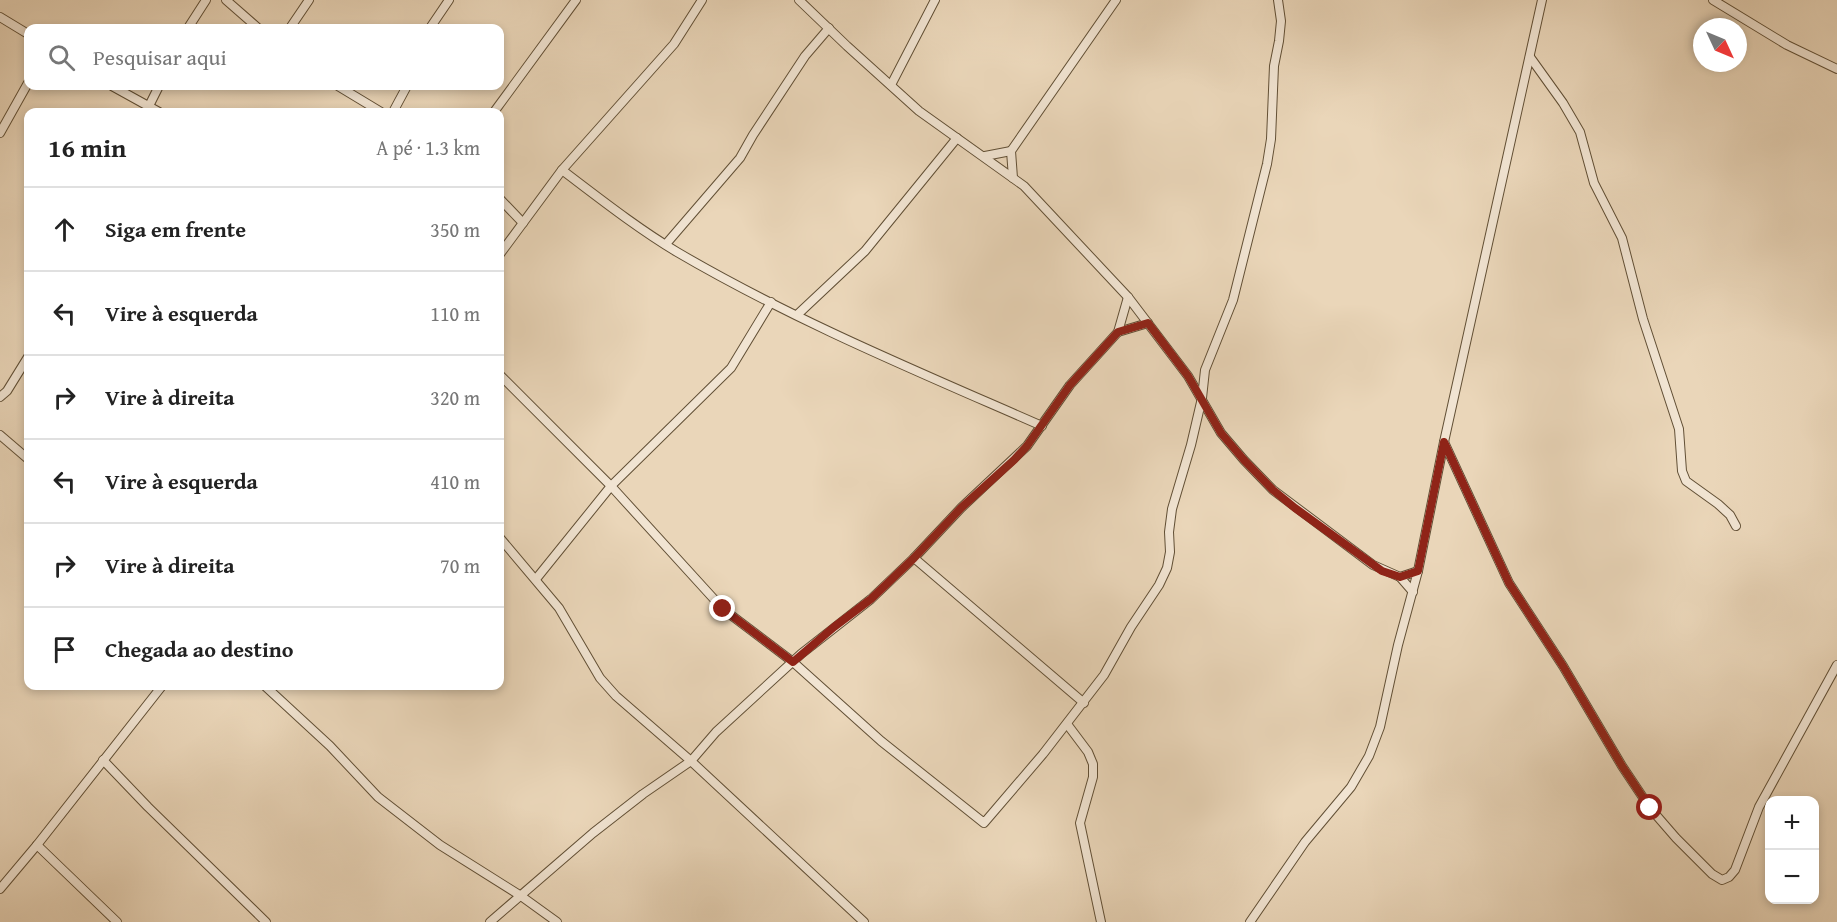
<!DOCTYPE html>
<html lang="pt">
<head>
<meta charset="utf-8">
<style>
  body { margin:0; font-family:"Gentium Book Plus",serif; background:#f6f6f6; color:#222 }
  .controls { position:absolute; right:18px; bottom:18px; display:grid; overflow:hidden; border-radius:12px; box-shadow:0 3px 9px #0003 }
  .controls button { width:54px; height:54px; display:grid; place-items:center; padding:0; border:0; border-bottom:2px solid #e0e0e0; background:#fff; color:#222; font:30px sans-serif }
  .compass { position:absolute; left:1693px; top:18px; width:54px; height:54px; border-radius:50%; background:#fff; box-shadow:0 3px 9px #0003; rotate:134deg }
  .stop { position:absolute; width:18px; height:18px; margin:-14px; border:4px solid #8f2418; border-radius:50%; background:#fff }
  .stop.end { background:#8f2418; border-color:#fff; box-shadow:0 2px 6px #0008 }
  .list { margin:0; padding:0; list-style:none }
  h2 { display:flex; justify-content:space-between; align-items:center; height:78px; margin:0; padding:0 24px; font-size:26px }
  h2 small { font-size:20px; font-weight:400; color:#767676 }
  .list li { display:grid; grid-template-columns:39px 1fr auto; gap:18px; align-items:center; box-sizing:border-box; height:84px; padding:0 24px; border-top:2px solid #e0e0e0 }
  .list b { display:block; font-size:22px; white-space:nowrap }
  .list em { font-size:20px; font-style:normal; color:#767676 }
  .icon { flex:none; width:33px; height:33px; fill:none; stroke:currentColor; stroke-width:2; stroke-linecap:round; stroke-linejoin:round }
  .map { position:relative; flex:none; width:1837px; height:922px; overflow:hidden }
  .search { position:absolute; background:#fff; box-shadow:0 3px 9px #0003; left:24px; top:24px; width:480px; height:66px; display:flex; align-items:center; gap:15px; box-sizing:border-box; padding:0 21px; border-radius:12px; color:#767676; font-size:22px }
  .panel { position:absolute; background:#fff; box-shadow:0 3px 9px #0003; left:24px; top:108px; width:480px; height:582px; border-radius:12px }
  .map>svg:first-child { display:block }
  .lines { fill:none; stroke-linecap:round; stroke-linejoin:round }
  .minor-casing { stroke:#614f35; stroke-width:10 }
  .minor { stroke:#f1e4d2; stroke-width:8 }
  .route { stroke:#8f2418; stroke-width:8 }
</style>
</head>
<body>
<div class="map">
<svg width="1837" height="922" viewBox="0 0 1837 922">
  <rect width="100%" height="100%" fill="#ead6b9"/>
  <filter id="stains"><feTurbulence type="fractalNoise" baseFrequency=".00333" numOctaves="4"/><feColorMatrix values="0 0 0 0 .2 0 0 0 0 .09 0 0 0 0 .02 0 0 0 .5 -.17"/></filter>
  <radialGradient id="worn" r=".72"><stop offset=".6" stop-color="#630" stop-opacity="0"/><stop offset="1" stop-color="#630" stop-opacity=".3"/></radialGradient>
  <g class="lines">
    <!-- minor casing -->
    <g class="minor-casing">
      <g id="minor">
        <path d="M226,0L258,28"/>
        <path d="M799,0L847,46L919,111L1024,186L1128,297L1188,376L1221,433L1244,460L1273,490L1373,565L1400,577L1413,592"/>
        <path d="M1713,0L1787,45L1837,69"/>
        <path d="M0,17L28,34"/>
        <path d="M188,28L206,0"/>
        <path d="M290,28L309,0"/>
        <path d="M430,28L449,0"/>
        <path d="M1530,57L1563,103L1580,132L1594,183L1622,238L1643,319L1679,429L1682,471L1686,481L1718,504L1730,515L1736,526"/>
        <path d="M891,85L935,0"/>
        <path d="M112,86L159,112"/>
        <path d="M338,86L381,112"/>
        <path d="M146,112L159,86"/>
        <path d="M393,112L407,86"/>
        <path d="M494,112L576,0"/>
        <path d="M0,133L28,83"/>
        <path d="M985,156L1011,151"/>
        <path d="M562,170C599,198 637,228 677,252C793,320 919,372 1042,426"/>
        <path d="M1013,178L1011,151L1116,0"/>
        <path d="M500,199L523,223"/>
        <path d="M666,244L740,158L753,135L805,56L829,28"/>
        <path d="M500,254L562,170L674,44L702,0"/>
        <path d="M797,315L865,251L957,138"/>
        <path d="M1118,332L1148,323"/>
        <path d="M500,375L611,486L723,609L793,662L881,741L984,823L1043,754L1104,675L1131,627L1159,585L1167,568L1170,552L1169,532L1172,509L1191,445L1202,398L1205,370L1233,300L1267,164L1271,139L1274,66L1279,41L1281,21L1278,0"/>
        <path d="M0,397L7,391L28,357"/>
        <path d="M0,435L28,459"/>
        <path d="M1444,442L1509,583L1563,666L1622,766L1650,808L1676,838L1712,874L1722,880L1729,877L1735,870L1759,807L1837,665"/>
        <path d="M500,538L559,608L600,678L616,696L691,761L864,922"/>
        <path d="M914,558L1084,703"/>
        <path d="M1400,577L1418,571"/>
        <path d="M536,579L611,486L731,368L771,302"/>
        <path d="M265,686L330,746L378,797L440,845L521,896L557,922"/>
        <path d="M1067,724L1088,752L1093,764V777L1080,823L1101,922"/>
        <path d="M103,760L148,807L266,922"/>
        <path d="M37,845L117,922"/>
        <path d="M0,889L37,845L162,686"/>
        <path d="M490,922L593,833L643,794L691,761L716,732L801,654L871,599L914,558L961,508L1027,446L1070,385L1118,332L1128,297"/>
        <path d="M1250,922L1305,842L1351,787L1369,756L1380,727L1398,645L1418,571L1444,442L1542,0"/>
      </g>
    </g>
    <!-- minor -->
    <use href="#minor" class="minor"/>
  </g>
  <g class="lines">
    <!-- route -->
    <path class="route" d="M723,609L793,662L834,627L871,599L914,558L961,508L1014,460L1027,446L1070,385L1118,332L1148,323L1188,376L1221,433L1244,460L1273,490L1295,508L1382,571L1400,577L1418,571L1444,442L1509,583L1563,666L1622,766L1650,808"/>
  </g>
  <rect width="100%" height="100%" filter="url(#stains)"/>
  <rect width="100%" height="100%" fill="url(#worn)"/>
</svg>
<div class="controls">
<button>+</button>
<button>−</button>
</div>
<svg class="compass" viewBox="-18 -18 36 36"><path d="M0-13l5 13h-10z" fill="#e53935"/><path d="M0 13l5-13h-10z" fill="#767676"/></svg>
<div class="stop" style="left:1650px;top:808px"></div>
<div class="stop end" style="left:723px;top:609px"></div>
<div class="search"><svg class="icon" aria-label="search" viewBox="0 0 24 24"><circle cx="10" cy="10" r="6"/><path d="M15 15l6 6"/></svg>Pesquisar aqui</div>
<section class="panel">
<h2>16 min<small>A pé · 1.3 km</small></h2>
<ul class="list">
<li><svg class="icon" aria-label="ahead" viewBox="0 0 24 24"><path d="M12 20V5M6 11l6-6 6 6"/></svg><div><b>Siga em frente</b></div><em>350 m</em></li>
<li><svg class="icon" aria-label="left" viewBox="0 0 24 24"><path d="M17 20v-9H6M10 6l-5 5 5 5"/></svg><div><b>Vire à esquerda</b></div><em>110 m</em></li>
<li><svg class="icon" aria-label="right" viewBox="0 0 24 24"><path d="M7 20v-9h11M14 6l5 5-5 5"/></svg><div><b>Vire à direita</b></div><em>320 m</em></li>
<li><svg class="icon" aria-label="left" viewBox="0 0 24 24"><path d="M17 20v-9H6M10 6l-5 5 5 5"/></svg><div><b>Vire à esquerda</b></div><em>410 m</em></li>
<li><svg class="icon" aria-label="right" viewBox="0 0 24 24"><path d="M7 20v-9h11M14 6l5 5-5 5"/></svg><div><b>Vire à direita</b></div><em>70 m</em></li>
<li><svg class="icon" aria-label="arrive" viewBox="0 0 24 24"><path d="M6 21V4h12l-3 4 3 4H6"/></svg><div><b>Chegada ao destino</b></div></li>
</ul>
</section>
</div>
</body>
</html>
